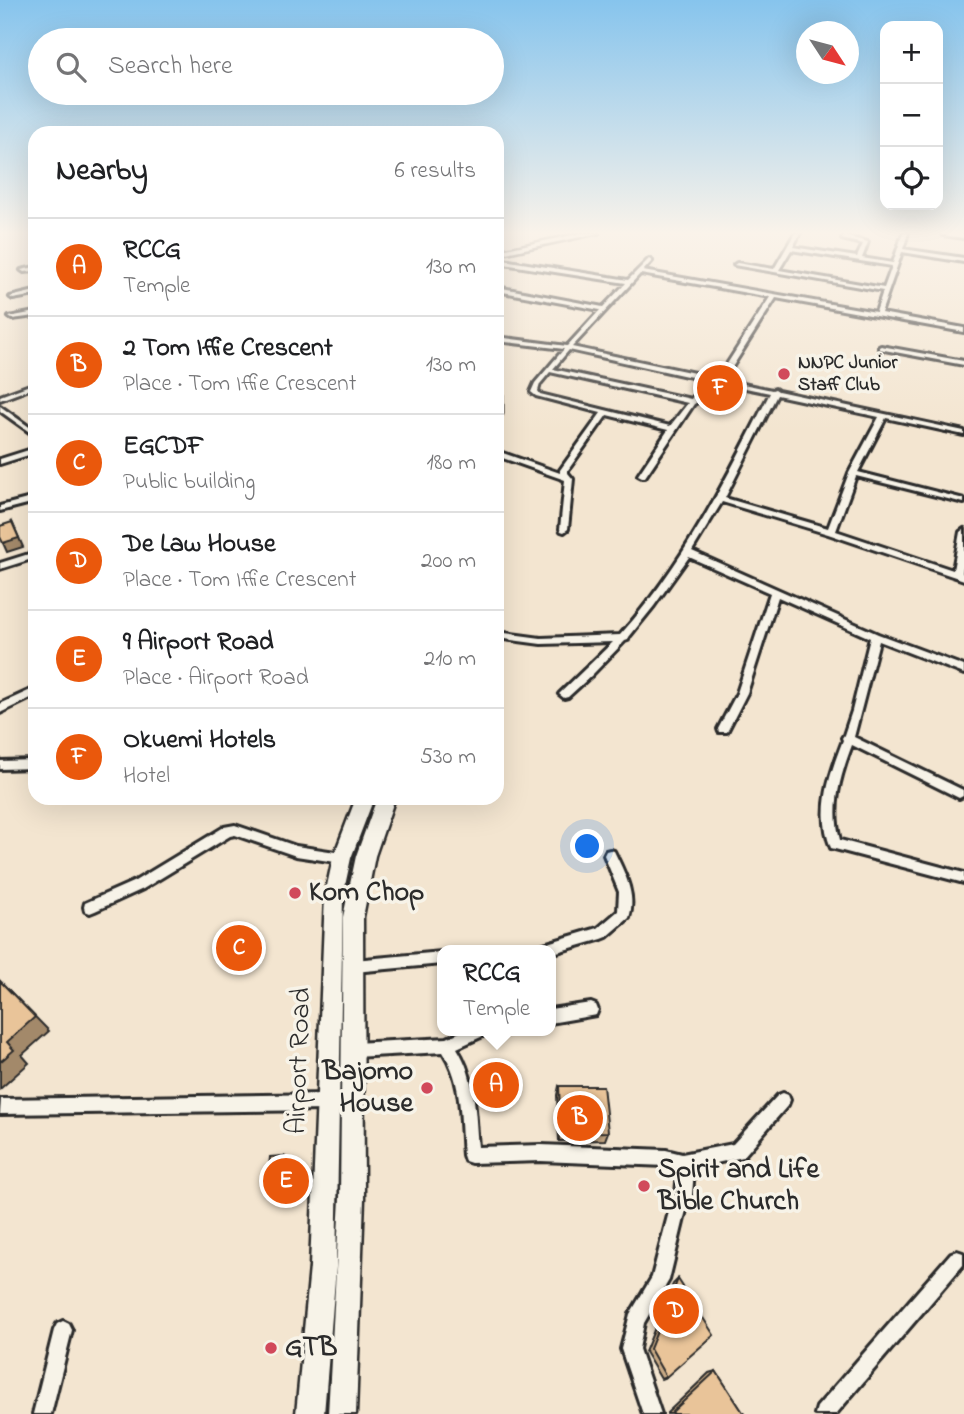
<!DOCTYPE html>
<html lang="en">
<head>
<meta charset="utf-8">
<style>
  body { margin:0; font-family:"Indie Flower",sans-serif; background:#f2f2f2; color:#202124 }
  .controls { position:absolute; right:21px; top:21px; display:grid; overflow:hidden; border-radius:14px; box-shadow:0 7px 28px #0002 }
  .controls button { width:63px; height:63px; display:grid; place-items:center; padding:0; border:0; border-bottom:2px solid #e0e0e0; background:#fff; color:#202124; font:35px sans-serif }
  .compass { position:absolute; left:796px; top:21px; width:63px; height:63px; border-radius:50%; background:#fff; box-shadow:0 7px 28px #0002; rotate:126deg }
  .you { position:absolute; left:588px; top:847px; width:24px; height:24px; margin:-18px; border:5px solid #fff; border-radius:50%; background:#1a73e8; box-shadow:0 0 0 10px #1a73e833 }
  .badge { display:grid; place-items:center; width:46px; height:46px; border-radius:50%; background:#ea580c; color:#fff; font-size:23px; font-weight:700 }
  .pin { position:absolute; translate:-50% -50%; border:4px solid #fff; box-shadow:0 2px 7px #0006 }
  .popup { position:absolute; left:437px; top:945px; width:119px; height:91px; box-sizing:border-box; display:grid; place-content:center; border-radius:14px; background:#fff; filter:drop-shadow(0 2px 5px #0005); font-size:23px; white-space:nowrap; color:#757577 }
  .popup b { font-size:26px; color:#202124 }
  .popup::after { content:''; position:absolute; left:50%; top:100%; margin-left:-14px; border:14px solid transparent; border-top-color:#fff }
  .list { margin:0; padding:0; list-style:none }
  h2 { display:flex; justify-content:space-between; align-items:center; height:91px; margin:0; padding:0 28px; font-size:30px }
  h2 small { font-size:23px; font-weight:400; color:#757577 }
  .list li { display:grid; grid-template-columns:46px 1fr auto; gap:21px; align-items:center; box-sizing:border-box; height:98px; padding:0 28px; border-top:2px solid #e0e0e0 }
  .list b { display:block; font-size:26px; white-space:nowrap }
  .list p { margin:0; font-size:23px; white-space:nowrap; color:#757577 }
  .list em { font-size:23px; font-style:normal; color:#757577 }
  .icon { flex:none; width:38px; height:38px; fill:none; stroke:currentColor; stroke-width:2; stroke-linecap:round; stroke-linejoin:round }
  .map { position:relative; flex:none; width:964px; height:1414px; overflow:hidden }
  .search { position:absolute; background:#fff; box-shadow:0 7px 28px #0002; left:28px; top:28px; width:476px; height:77px; display:flex; align-items:center; gap:18px; box-sizing:border-box; padding:0 24px; border-radius:38px; color:#757577; font-size:26px }
  .panel { position:absolute; background:#fff; box-shadow:0 7px 28px #0002; left:28px; top:126px; width:476px; height:679px; border-radius:21px }
  .map>svg:first-child { display:block }
  .lines { fill:none; stroke-linecap:round; stroke-linejoin:round }
  .street-casing { stroke:#2b2b2b; stroke-width:6 }
  .secondary-casing { stroke:#2b2b2b; stroke-width:5 }
  .street { fill:#f7f3e8; fill-rule:evenodd }
  .secondary { fill:#f7f3e8; fill-rule:evenodd }
  .wall { fill:#c8a984; stroke:#2b2b2b; stroke-width:2 }
  .shaded-wall { fill:#a3896b; stroke:#2b2b2b; stroke-width:2 }
  .building { fill:#e9c499; stroke:#2b2b2b; stroke-width:2 }
  .poi-dot { fill:#d1495b; stroke:#f7f3e8; stroke-width:2.5 }
  .labels { text-anchor:middle; dominant-baseline:central; stroke-width:7; stroke-linejoin:round; paint-order:stroke }
  .far-poi-label { font-size:19px; font-weight:bold; fill:#2b2b2b; stroke:#f7f3e8; text-anchor:start }
  .near-poi-label { font-size:28px; font-weight:bold; fill:#2b2b2b; stroke:#f7f3e8; text-anchor:start }
  .near-street-label { font-size:28px; fill:#2b2b2b; stroke:#f7f3e8 }
</style>
</head>
<body>
<div class="map">
<svg width="964" height="1414" viewBox="0 0 964 1414">
  <rect width="100%" height="100%" fill="#f3e5d0"/>
  <filter id="ink" filterUnits="userSpaceOnUse"><feTurbulence type="fractalNoise" baseFrequency=".0143" numOctaves="2"/><feDisplacementMap in="SourceGraphic" scale="14" xChannelSelector="R" yChannelSelector="G"/><feConvolveMatrix kernelMatrix="1 2 1 2 8 2 1 2 1" color-interpolation-filters="sRGB"/></filter>
  <g filter="url(#ink)">
    <g class="lines">
      <!-- street casing -->
      <g class="street-casing">
        <g id="street">
          <path d="M795,233H800L793,247L857,257L863,244L842,239L844,236L868,242L862,258L893,263L903,233H908L903,249L964,258V262L902,252L881,313L964,328V332L776,298L724,380L772,390L775,389L778,391L964,431V435L886,418L858,472L964,499V503L856,476L836,531L953,570L960,532L964,529V559L962,573L964,574V580L828,534L722,502L692,551L878,634L964,666V674L879,641L854,737L963,790V796L959,798L955,796L852,745C840,777 831,807 840,840L964,873V883L835,849L831,848C816,811 830,774 843,740L842,738L844,735L852,711L870,638L778,597L747,693L727,732H719L718,729L737,693L770,593L689,557L654,606L629,637L628,640L625,641L592,675L568,697L564,698L559,694L613,642L541,644L497,638V632L541,638L620,635C684,564 727,478 770,393L711,381L697,401L696,403L694,404L645,477H642L638,475L668,430L607,415L568,470V473L573,479L568,529L564,532L561,531L560,529L565,480L497,456V451L560,473V470L601,413L536,396L531,392L535,383L564,349L497,341V337L567,346L600,310L497,291V287L603,307L626,283L497,263V259L628,280L649,259L652,261L643,271L876,312L883,291L734,265L737,263L774,269ZM791,250L892,266L884,288L779,270ZM640,274H641L770,297L718,378L572,347ZM569,350L705,380L691,399L553,369ZM550,372L688,403L670,426L540,394L538,391L540,384ZM777,395L879,417L849,473L828,528L725,498Z"/>
          <path d="M941,233L964,234V238L943,235Z"/>
          <path d="M35,267V271L24,272L21,270Z"/>
          <path d="M35,291V295L13,299L10,297Z"/>
          <path d="M35,312V316L12,319L9,317Z"/>
          <path d="M881,346L964,361V365L879,349V347Z"/>
          <path d="M35,383V387L0,400V396Z"/>
          <path d="M0,406L35,431V436L0,411Z"/>
          <path d="M35,448V453L0,464V459Z"/>
          <path d="M35,497V502L0,511V506Z"/>
          <path d="M35,552V558L0,569V563Z"/>
          <path d="M35,688V696L0,713V704Z"/>
          <path d="M35,760V768L0,769V761Z"/>
          <path d="M235,825L296,846L342,853L346,854L348,858L346,862L342,863L296,856L235,835L230,836L143,889L95,911L90,913L85,911L84,907L85,903L135,881L224,827Z"/>
          <path d="M610,850L614,851C624,872 637,895 629,918L607,937L602,939L550,954V950H537L539,946L544,944L598,928L618,911L619,892L604,855L606,851Z"/>
          <path d="M442,952V964L354,972L349,971L347,966L349,961L354,960Z"/>
          <path d="M591,1003L596,1005L598,1010L596,1015L550,1023V1009Z"/>
          <path d="M462,1031H485L483,1036L457,1048C476,1078 475,1113 478,1147L541,1145L666,1150L682,1154L733,1144L778,1095L783,1093L788,1095L790,1100L788,1105L743,1157L694,1168L692,1196L686,1210L669,1280L644,1323L639,1349L661,1414H643L621,1349L630,1314L652,1277L670,1208L676,1195L678,1170L666,1166L541,1161L471,1163L465,1161L463,1155C460,1120 463,1083 443,1052L354,1057L349,1055L347,1050L349,1045L354,1043L447,1038Z"/>
          <path d="M328,1094L333,1097L336,1102L333,1107L328,1110L0,1114L1,1099Z"/>
          <path d="M957,1251L963,1253V1265L836,1414H815L817,1407L951,1253Z"/>
          <path d="M63,1321L69,1324L72,1330L51,1414H33L54,1330L57,1324Z"/>
        </g>
      </g>
      <!-- secondary casing -->
      <g class="secondary-casing">
        <g id="secondary">
          <path d="M582,233H599L497,255V251Z"/>
          <path d="M497,380L502,383V414L497,417Z"/>
          <path d="M356,798H374L351,858L343,895L336,1267L324,1414H296L310,1267L325,895L333,858Z"/>
          <path d="M377,798H395L375,856L363,917L364,1199L356,1414H328L340,1199L343,917L356,856Z"/>
        </g>
      </g>
      <!-- street -->
      <use href="#street" class="street"/>
      <!-- secondary -->
      <use href="#secondary" class="secondary"/>
    </g>
    <!-- wall -->
    <g class="wall">
      <path d="M559,1086L608,1132L605,1140L559,1141L557,1095Z"/>
      <path d="M300,1171L299,1191L271,1193L267,1188Z"/>
      <path d="M678,1279L666,1377L661,1379L645,1352L673,1284Z"/>
      <path d="M716,1371L744,1414H667V1413L709,1373Z"/>
    </g>
    <!-- shaded-wall -->
    <g class="shaded-wall">
      <path d="M12,522L23,547L7,552L3,543Z"/>
      <path d="M0,981L49,1031L22,1055L29,1063L0,1089V1062L7,1042Z"/>
      <path d="M297,1166L300,1171L299,1191L295,1186Z"/>
    </g>
    <!-- building -->
    <g class="building">
      <path d="M12,522L19,538L3,543L0,537V526Z"/>
      <path d="M0,981L35,1017L7,1042L14,1050L0,1062Z"/>
      <path d="M559,1086H603L608,1132L561,1133Z"/>
      <path d="M284,1156L297,1166L295,1186L267,1188L270,1157Z"/>
      <path d="M678,1279L714,1335L666,1377L650,1349Z"/>
      <path d="M716,1371L744,1414H674L672,1412Z"/>
    </g>
  </g>
  <!-- sky -->
  <linearGradient id="sky" x2="0" y2="1"><stop stop-color="#86c4ed"/><stop offset="0.54" stop-color="#faf3ea"/><stop offset="1" stop-color="#faf3ea" stop-opacity="0"/></linearGradient>
  <rect width="964" height="431" fill="url(#sky)"/>
  <!-- markers -->
  <g class="poi-dot">
    <circle cx="784" cy="374" r="7"/>
    <circle cx="295" cy="893" r="7"/>
    <circle cx="427" cy="1088" r="7"/>
    <circle cx="644" cy="1186" r="7"/>
    <circle cx="271" cy="1348" r="7"/>
  </g>
  <g class="labels">
    <!-- far-poi labels -->
    <g class="far-poi-label">
      <text x="798" y="363">NNPC Junior<tspan x="798" dy="22">Staff Club</tspan></text>
    </g>
    <!-- near-poi labels -->
    <g class="near-poi-label">
      <text x="309" y="893">Kom Chop</text>
      <text x="413" y="1072" text-anchor="end">Bajomo<tspan x="413" dy="32">House</tspan></text>
      <text x="658" y="1170">Spirit and Life<tspan x="658" dy="32">Bible Church</tspan></text>
      <text x="285" y="1348">GTB</text>
    </g>
    <!-- near-street labels -->
    <g class="near-street-label">
      <text transform="translate(300 1061) rotate(-88)">Airport Road</text>
    </g>
  </g>
</svg>
<div class="controls">
<button>+</button>
<button>−</button>
<button><svg class="icon" aria-label="locate" viewBox="0 0 24 24"><circle cx="12" cy="12" r="6"/><path d="M12 2v4M12 18v4M2 12h4M18 12h4"/></svg></button>
</div>
<svg class="compass" viewBox="-18 -18 36 36"><path d="M0-13l5 13h-10z" fill="#e53935"/><path d="M0 13l5-13h-10z" fill="#757577"/></svg>
<div class="you"></div>
<div class="pin badge" style="left:496px;top:1085px">A</div>
<div class="popup"><b>RCCG</b>Temple</div>
<div class="pin badge" style="left:580px;top:1118px">B</div>
<div class="pin badge" style="left:239px;top:948px">C</div>
<div class="pin badge" style="left:676px;top:1311px">D</div>
<div class="pin badge" style="left:286px;top:1181px">E</div>
<div class="pin badge" style="left:720px;top:388px">F</div>
<div class="search"><svg class="icon" aria-label="search" viewBox="0 0 24 24"><circle cx="10" cy="10" r="6"/><path d="M15 15l6 6"/></svg>Search here</div>
<section class="panel">
<h2>Nearby<small>6 results</small></h2>
<ul class="list">
<li><span class="badge">A</span><div><b>RCCG</b><p>Temple</p></div><em>130 m</em></li>
<li><span class="badge">B</span><div><b>2 Tom Iffie Crescent</b><p>Place · Tom Iffie Crescent</p></div><em>130 m</em></li>
<li><span class="badge">C</span><div><b>EGCDF</b><p>Public building</p></div><em>180 m</em></li>
<li><span class="badge">D</span><div><b>De Law House</b><p>Place · Tom Iffie Crescent</p></div><em>200 m</em></li>
<li><span class="badge">E</span><div><b>9 Airport Road</b><p>Place · Airport Road</p></div><em>210 m</em></li>
<li><span class="badge">F</span><div><b>Okuemi Hotels</b><p>Hotel</p></div><em>530 m</em></li>
</ul>
</section>
</div>
</body>
</html>
